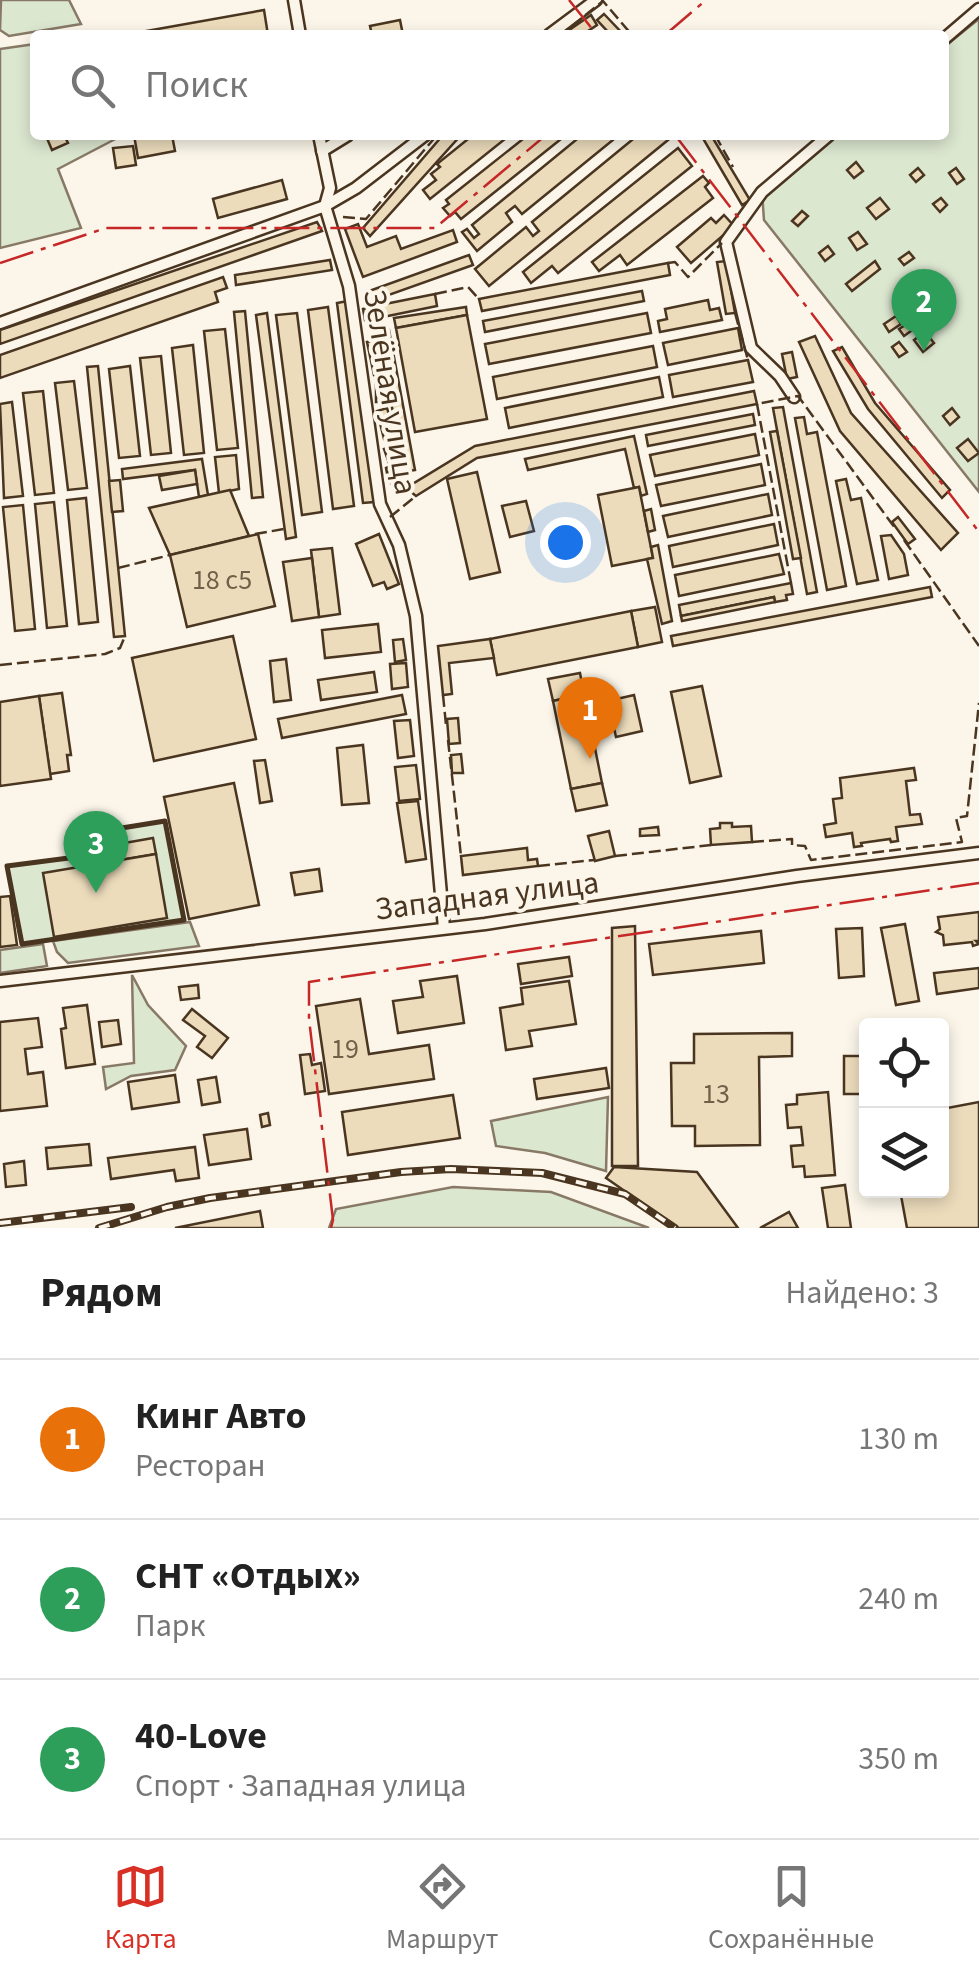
<!DOCTYPE html>
<html lang="ru">
<head>
<meta charset="utf-8">
<style>
  body { margin:0; font-family:"Source Sans 3",sans-serif; background:#f2f2f2; color:#222 }
  .controls { position:absolute; right:30px; bottom:30px; display:grid; overflow:hidden; border-radius:10px; box-shadow:0 5px 15px #0003 }
  .controls button { width:90px; height:90px; display:grid; place-items:center; padding:0; border:0; border-bottom:2px solid #e0e0e0; background:#fff; color:#222; font:50px sans-serif }
  .you { position:absolute; left:565px; top:542px; width:35px; height:35px; margin:-25px; border:8px solid #fff; border-radius:50%; background:#1a73e8; box-shadow:0 0 0 15px #1a73e833 }
  .badge { display:grid; place-items:center; width:65px; height:65px; border-radius:50%; background:#d93025; color:#fff; font-size:32px; font-weight:700 }
  .pin { position:absolute; translate:-50% -82px; filter:drop-shadow(0 2px 5px #0008) }
  .pin::after { content:''; position:absolute; top:52px; width:35px; height:30px; background:inherit; clip-path:polygon(0 0,100% 0,50% 100%) }
  .list { margin:0; padding:0; list-style:none }
  h2 { display:flex; justify-content:space-between; align-items:center; height:130px; margin:0; padding:0 40px; font-size:42px }
  h2 small { font-size:32px; font-weight:400; color:#767676 }
  .list li { display:grid; grid-template-columns:65px 1fr auto; gap:30px; align-items:center; box-sizing:border-box; height:160px; padding:0 40px; border-top:2px solid #e0e0e0 }
  .list b { display:block; font-size:38px; white-space:nowrap }
  .list p { margin:0; font-size:32px; white-space:nowrap; color:#767676 }
  .list em { font-size:32px; font-style:normal; color:#767676 }
  .icon { flex:none; width:55px; height:55px; fill:none; stroke:currentColor; stroke-width:2; stroke-linecap:round; stroke-linejoin:round }
  .map { position:relative; flex:none; width:979px; height:1228px; overflow:hidden }
  .search { position:absolute; background:#fff; box-shadow:0 5px 15px #0003; left:30px; right:30px; top:30px; height:110px; display:flex; align-items:center; gap:25px; box-sizing:border-box; padding:0 35px; border-radius:10px; color:#767676; font-size:38px }
  .sheet { height:610px; background:#fff }
  nav { display:flex; justify-content:space-around; align-items:center; box-sizing:border-box; height:140px; border-top:2px solid #e0e0e0; background:#fff; font-size:28px; color:#767676 }
  nav a { display:grid; justify-items:center; gap:5px }
  nav .on { color:#d93025 }
  .map>svg:first-child { display:block }
  .green { fill:#dce7d0; stroke:#887966; stroke-width:2.5 }
  .building { fill:#ecdcbc; stroke:#4a3520; stroke-width:2.5 }
  .lines { fill:none; stroke-linecap:round; stroke-linejoin:round }
  .street-casing { stroke:#4a3520; stroke-width:15 }
  .street { stroke:#fbf6e9; stroke-width:10 }
  .rail-casing { stroke:#4a3520; stroke-width:8 }
  .rail { stroke:#fbf6e9; stroke-width:4; stroke-dasharray:11; stroke-linecap:butt }
  .fence { stroke:#4a3520; stroke-width:2.5; stroke-dasharray:12 5; stroke-linecap:butt }
  .wall { stroke:#4a3520; stroke-width:5 }
  .power { stroke:#c62828; stroke-width:2.5; stroke-dasharray:35 8 5 8; stroke-linecap:butt }
  .labels { text-anchor:middle; dominant-baseline:central; stroke-width:8; stroke-linejoin:round; paint-order:stroke }
  .number-label { font-size:28px; fill:#725f47 }
  .street-label { font-size:32px; fill:#4a3520; stroke:#fbf6e9 }
</style>
</head>
<body>
<div class="map">
<svg width="979" height="1228" viewBox="0 0 979 1228">
  <rect width="100%" height="100%" fill="#fbf6e9"/>
  <!-- green -->
  <g class="green">
    <path d="M1,0H69L81,24L9,36L0,30Z"/>
    <path d="M979,19V492L764,220L762,192L833,135H944V47Z"/>
    <path d="M35,44V135H123L58,169L81,228L0,248V49Z"/>
    <path d="M165,821L184,920L22,944L7,866L91,855V833Z"/>
    <path d="M190,922L199,946L68,963L57,952L53,941Z"/>
    <path d="M43,944L47,966L0,973V950Z"/>
    <path d="M132,975L148,1005L186,1046L175,1070L131,1076L106,1089L103,1067L134,1063Z"/>
    <path d="M608,1097L606,1171L545,1153L496,1146L491,1121Z"/>
    <path d="M453,1187L551,1192L649,1228H329L336,1209Z"/>
  </g>
  <!-- building -->
  <g class="building">
    <path d="M264,10L268,35H124Z"/>
    <path d="M604,14L624,35H611L597,20Z"/>
    <path d="M591,15L597,25L582,35H562Z"/>
    <path d="M400,20L403,35H408H372L370,26Z"/>
    <path d="M64,135L68,143L52,150L46,136Z"/>
    <path d="M134,135H172L175,151L138,158Z"/>
    <path d="M443,135H461L370,236L363,228Z"/>
    <path d="M473,135H510L430,199L423,190L436,180L431,174L440,167L437,164Z"/>
    <path d="M528,135H566L461,219L455,212L450,216L443,208L449,204L446,200Z"/>
    <path d="M582,135H619L522,214L515,206L506,213L512,222L477,251L462,232L467,229L474,238L479,234L472,225Z"/>
    <path d="M638,135H664L668,140L489,286L475,269L526,227L533,236L539,231L532,222Z"/>
    <path d="M701,135H711L750,200L742,205Z"/>
    <path d="M133,146L136,165L116,168L113,148Z"/>
    <path d="M678,148L692,166L558,273L552,266L531,283L523,272Z"/>
    <path d="M856,162L863,171L854,178L847,170Z"/>
    <path d="M918,168L924,175L916,182L910,175Z"/>
    <path d="M956,168L964,179L957,184L949,173Z"/>
    <path d="M703,176L709,183L705,187L713,198L627,265L620,255L599,271L592,262Z"/>
    <path d="M282,180L287,199L218,218L213,199Z"/>
    <path d="M880,198L889,209L876,219L867,208Z"/>
    <path d="M941,198L947,205L940,212L933,204Z"/>
    <path d="M802,211L808,216L798,226L792,221Z"/>
    <path d="M724,215L734,226L691,263L677,247L711,218L716,223Z"/>
    <path d="M317,222L322,231L0,344V330Z"/>
    <path d="M358,224L367,247L396,236L401,249L453,230L457,242L363,277L345,229Z"/>
    <path d="M858,232L867,244L857,250L849,238Z"/>
    <path d="M828,246L834,254L825,261L819,253Z"/>
    <path d="M909,252L914,258L904,265L899,259Z"/>
    <path d="M469,255L473,265L372,301L369,291Z"/>
    <path d="M330,260L332,270L236,285L235,275Z"/>
    <path d="M726,261L735,313L726,314L717,262Z"/>
    <path d="M875,261L880,269L852,291L846,284Z"/>
    <path d="M668,263L670,275L482,311L479,299Z"/>
    <path d="M223,277L227,288L215,292L218,302L0,378V355Z"/>
    <path d="M642,291L644,301L485,332L483,321Z"/>
    <path d="M435,294L437,306L378,318L375,306Z"/>
    <path d="M708,300L710,310L719,308L722,320L660,332L658,321L667,319L665,309Z"/>
    <path d="M348,301L374,502L363,503L337,303Z"/>
    <path d="M328,307L354,506L333,509L308,310Z"/>
    <path d="M372,307L374,318L365,320L363,309Z"/>
    <path d="M466,307L467,315L396,328L394,318Z"/>
    <path d="M245,311L263,497L252,498L234,312Z"/>
    <path d="M267,313L296,537L286,539L256,315Z"/>
    <path d="M297,313L322,512L302,515L276,315Z"/>
    <path d="M647,313L651,333L489,364L485,344Z"/>
    <path d="M467,315L487,419L415,432L396,328Z"/>
    <path d="M896,316L901,324L889,332L884,324Z"/>
    <path d="M910,322L915,328L904,336L899,329Z"/>
    <path d="M738,328L742,350L668,365L663,343Z"/>
    <path d="M225,329L238,448L217,450L204,331Z"/>
    <path d="M389,330L415,470L404,472L378,332Z"/>
    <path d="M925,332L934,343L923,352L914,340Z"/>
    <path d="M815,336L851,413L958,533L941,550L840,431L799,342Z"/>
    <path d="M377,340L384,373L374,375L367,342Z"/>
    <path d="M899,342L907,352L899,357L892,347Z"/>
    <path d="M193,345L204,453L184,455L172,348Z"/>
    <path d="M653,346L657,367L497,399L493,377Z"/>
    <path d="M842,347L875,403L950,490L942,498L868,409L833,351Z"/>
    <path d="M792,352L797,377L787,379L782,354Z"/>
    <path d="M161,356L171,453L151,455L140,358Z"/>
    <path d="M748,360L753,382L673,397L669,375Z"/>
    <path d="M98,366L125,636L114,637L87,367Z"/>
    <path d="M130,366L140,456L119,458L109,369Z"/>
    <path d="M659,377L663,397L509,428L505,408Z"/>
    <rect x="376" y="380" width="9" height="22"/>
    <path d="M74,381L87,488L68,490L55,383Z"/>
    <path d="M43,391L54,493L35,495L23,393Z"/>
    <path d="M754,391L757,404L477,458L416,496L406,488L475,446Z"/>
    <path d="M12,402L23,496L4,498L0,404Z"/>
    <path d="M783,407L817,592L807,594L773,408Z"/>
    <path d="M387,408L395,436L384,439L377,411Z"/>
    <path d="M952,408L959,417L950,425L943,416Z"/>
    <path d="M753,414L755,425L648,446L646,435Z"/>
    <path d="M804,417L807,434L817,432L846,586L827,590L795,418Z"/>
    <path d="M777,431L801,558L793,559L770,432Z"/>
    <path d="M755,434L759,455L655,476L650,455Z"/>
    <path d="M634,436L647,494L641,496L639,487L634,488L625,449L528,470L525,459Z"/>
    <path d="M968,439L979,453L968,461L957,448Z"/>
    <path d="M397,444L399,449L395,451L401,468L387,473L386,468L390,466L384,449Z"/>
    <path d="M236,455L239,489L219,493L215,457Z"/>
    <path d="M202,459L208,495L199,497L195,470L123,479L122,469Z"/>
    <path d="M761,464L765,485L661,506L656,485Z"/>
    <path d="M195,470L197,484L162,490L159,476Z"/>
    <path d="M399,470L405,481L393,487L387,476Z"/>
    <path d="M477,472L500,572L470,579L447,479Z"/>
    <path d="M846,479L851,500L861,498L878,580L857,584L836,481Z"/>
    <path d="M120,480L123,511L112,512L109,481Z"/>
    <path d="M639,487L653,558L612,566L598,495Z"/>
    <path d="M230,490L249,536L170,555L149,508Z"/>
    <path d="M768,494L772,515L668,537L663,516Z"/>
    <path d="M86,498L98,622L79,624L67,500Z"/>
    <path d="M526,501L534,531L510,537L502,506Z"/>
    <path d="M54,502L67,626L47,628L35,504Z"/>
    <path d="M23,505L35,629L15,631L3,507Z"/>
    <path d="M651,509L655,530L648,532L644,511Z"/>
    <path d="M898,517L915,539L908,544L892,522Z"/>
    <path d="M774,524L778,545L673,567L669,546Z"/>
    <path d="M258,534L275,606L187,627L170,555Z"/>
    <path d="M379,534L399,584L387,589L384,582L373,586L356,544Z"/>
    <path d="M891,535L904,554L908,575L889,579L881,536Z"/>
    <path d="M658,545L672,621L662,624L647,559L653,558L651,547Z"/>
    <path d="M332,548L340,614L319,617L311,550Z"/>
    <path d="M779,554L784,574L679,596L675,575Z"/>
    <path d="M312,558L319,617L292,621L283,562Z"/>
    <path d="M791,583L793,594L786,595L787,600L775,602L774,597L681,616L679,605Z"/>
    <path d="M930,587L932,597L673,646L671,636Z"/>
    <path d="M774,597L775,602L682,621L681,616Z"/>
    <path d="M655,607L662,642L638,647L631,611Z"/>
    <path d="M631,611L638,647L497,675L490,639Z"/>
    <path d="M378,624L381,652L325,658L322,630Z"/>
    <path d="M233,636L256,739L154,761L132,658Z"/>
    <path d="M403,639L406,660L395,662L393,640Z"/>
    <path d="M490,639L494,658L449,663L452,694L443,695L438,646Z"/>
    <path d="M286,659L291,700L274,702L270,661Z"/>
    <path d="M406,663L408,687L392,689L390,664Z"/>
    <path d="M374,672L377,692L321,700L318,680Z"/>
    <path d="M580,673L584,694L553,701L548,679Z"/>
    <path d="M702,686L721,776L690,783L671,692Z"/>
    <path d="M62,693L71,755H67L69,771L50,774L39,696Z"/>
    <path d="M584,694L602,783L571,789L553,701Z"/>
    <path d="M402,695L406,714L282,738L278,719Z"/>
    <path d="M634,695L642,731L616,737L608,701Z"/>
    <path d="M39,696L51,779L0,786V702Z"/>
    <path d="M458,718L460,743L449,744L447,719Z"/>
    <path d="M410,720L414,756L398,758L394,721Z"/>
    <path d="M363,745L369,803L342,805L337,748Z"/>
    <path d="M461,754L463,773H452L451,755Z"/>
    <path d="M265,760L272,801L260,803L254,761Z"/>
    <path d="M416,765L420,799L399,801L395,767Z"/>
    <path d="M914,768L916,780L906,781L910,815L920,814L922,824L896,827L898,841L891,842L890,839L861,843L862,846L854,847L852,833L826,837L824,825L836,823L833,799L842,798L840,778Z"/>
    <path d="M234,783L259,905L189,919L164,797Z"/>
    <path d="M602,783L607,805L576,811L571,789Z"/>
    <path d="M418,801L426,859L406,862L397,803Z"/>
    <path d="M720,823H732V827L751,826L752,842L711,845L710,829L720,828Z"/>
    <path d="M658,827L659,835L640,836V829Z"/>
    <path d="M609,831L615,856L595,861L588,836Z"/>
    <path d="M153,838L156,854L115,861L113,845Z"/>
    <path d="M527,848L528,860L537,859L538,866L463,875L461,856Z"/>
    <path d="M156,854L167,918L54,937L43,873Z"/>
    <path d="M319,869L322,891L295,895L291,873Z"/>
    <path d="M10,896L17,945L0,947V897Z"/>
    <path d="M979,912V941H976L979,944L973,946L972,942L944,945L943,935L936,932L940,929L938,917Z"/>
    <path d="M905,924L919,1001L896,1005L881,928Z"/>
    <path d="M635,926L638,1166H612V928Z"/>
    <path d="M862,928L864,976L839,978L836,929Z"/>
    <path d="M761,931L764,963L653,975L649,944Z"/>
    <path d="M569,957L572,976L521,984L518,964Z"/>
    <path d="M979,968V988L937,994L934,973Z"/>
    <path d="M457,976L464,1023L398,1033L393,1001L423,997L420,981Z"/>
    <path d="M569,981L576,1024L529,1031L532,1046L506,1050L500,1008L523,1004L521,988Z"/>
    <path d="M198,985L199,998L181,1000L179,987Z"/>
    <path d="M360,999L369,1054L429,1045L434,1079L329,1094L316,1006Z"/>
    <path d="M87,1005L95,1064L66,1068L61,1029L66,1028L63,1008Z"/>
    <path d="M192,1009L228,1038L212,1058L197,1047L205,1036L183,1020Z"/>
    <path d="M38,1018L42,1047L25,1049L28,1074L43,1072L47,1106L0,1111V1022Z"/>
    <path d="M118,1020L121,1044L102,1047L99,1022Z"/>
    <path d="M792,1033V1056L759,1057L760,1145L695,1146V1126H672L671,1063H694V1034Z"/>
    <path d="M310,1054L312,1065L321,1063L325,1091L305,1094L300,1055Z"/>
    <rect x="844" y="1056" width="22" height="38"/>
    <path d="M606,1068L609,1088L537,1099L534,1079Z"/>
    <path d="M175,1075L179,1102L132,1109L128,1082Z"/>
    <path d="M216,1077L220,1102L202,1105L198,1080Z"/>
    <path d="M828,1092L835,1175L805,1177L804,1166L793,1167L791,1146L803,1145L801,1127L788,1128L786,1105L797,1104V1095Z"/>
    <path d="M453,1095L460,1138L348,1155L342,1112Z"/>
    <path d="M979,1102V1228H907L900,1190H942V1109Z"/>
    <path d="M268,1113L270,1125L262,1127L260,1115Z"/>
    <path d="M247,1129L251,1159L209,1165L204,1135Z"/>
    <path d="M89,1144L91,1165L48,1169L46,1148Z"/>
    <path d="M195,1147L199,1178L176,1181L174,1170L111,1179L108,1158Z"/>
    <path d="M24,1161L26,1185L6,1187L4,1164Z"/>
    <path d="M614,1167L697,1172L738,1228H678L606,1178Z"/>
    <path d="M845,1185L851,1228H828L822,1188Z"/>
    <path d="M260,1211L263,1228H175Z"/>
    <path d="M789,1212L798,1228H760Z"/>
  </g>
  <g class="lines">
    <!-- street casing -->
    <g class="street-casing">
      <g id="street">
        <path d="M294,0L300,35"/>
        <path d="M549,35L596,0"/>
        <path d="M944,39L979,9"/>
        <path d="M319,135L330,188L325,206"/>
        <path d="M322,151L348,135"/>
        <path d="M325,206L356,188L425,135"/>
        <path d="M0,323L325,206L349,286L380,504L399,545L416,616L444,928"/>
        <path d="M794,397L780,376L751,348L726,242L762,192L829,135"/>
        <path d="M0,981L485,924L797,876L979,853"/>
      </g>
    </g>
    <!-- street -->
    <use href="#street" class="street"/>
    <!-- rail casing -->
    <g class="rail-casing">
      <g id="rail">
        <path d="M0,1223L131,1207"/>
        <path d="M99,1228L167,1207L210,1198L401,1172L451,1169L542,1173L625,1194L675,1228"/>
      </g>
    </g>
    <!-- rail -->
    <use href="#rail" class="rail"/>
    <!-- fence -->
    <g class="fence">
      <path d="M572,26L603,1L632,35"/>
      <path d="M715,135L733,167"/>
      <path d="M343,217L366,219L437,135"/>
      <path d="M668,263L675,262L688,277L722,243"/>
      <path d="M435,294L468,287L479,299"/>
      <path d="M735,313L748,360"/>
      <path d="M390,517L416,496"/>
      <path d="M255,534L284,529"/>
      <path d="M904,540L979,646"/>
      <path d="M118,568L170,555"/>
      <path d="M791,583L757,404L798,396L895,528"/>
      <path d="M0,665L105,654L120,648L125,636"/>
      <path d="M443,695L446,725"/>
      <path d="M448,740L461,856"/>
      <path d="M752,842L792,839V845L805,846L811,860L962,842L956,818L967,816L979,703"/>
      <path d="M615,856L711,845"/>
      <path d="M538,866L594,860"/>
    </g>
    <!-- wall -->
    <path class="wall" d="M165,821L184,920L22,944L7,866L92,855L91,833Z"/>
    <!-- power -->
    <g class="power">
      <path d="M569,0L597,35"/>
      <path d="M665,35L706,0"/>
      <path d="M675,135L979,532"/>
      <path d="M0,263L106,228H435L546,135"/>
      <path d="M331,1228L333,1220L309,1019V982L979,883"/>
    </g>
  </g>
  <g class="labels">
    <!-- number labels -->
    <g class="number-label">
      <text x="222" y="580">18 с5</text>
      <text x="345" y="1049">19</text>
      <text x="716" y="1094">13</text>
    </g>
    <!-- street labels -->
    <g class="street-label">
      <text transform="translate(390 392) rotate(81)">Зелёная улица</text>
      <text transform="translate(487 896) rotate(-7)">Западная улица</text>
    </g>
  </g>
</svg>
<div class="controls">
<button><svg class="icon" aria-label="locate" viewBox="0 0 24 24"><circle cx="12" cy="12" r="6"/><path d="M12 2v4M12 18v4M2 12h4M18 12h4"/></svg></button>
<button><svg class="icon" aria-label="layers" viewBox="0 0 24 24"><path d="M12 4l9 5-9 5-9-5zM3 14l9 5 9-5"/></svg></button>
</div>
<div class="you"></div>
<div class="pin badge" style="left:590px;top:759px;background:#e8710a">1</div>
<div class="pin badge" style="left:924px;top:351px;background:#2e9e5b">2</div>
<div class="pin badge" style="left:96px;top:893px;background:#2e9e5b">3</div>
<div class="search"><svg class="icon" aria-label="search" viewBox="0 0 24 24"><circle cx="10" cy="10" r="6"/><path d="M15 15l6 6"/></svg>Поиск</div>
</div>
<section class="sheet">
<h2>Рядом<small>Найдено: 3</small></h2>
<ul class="list">
<li><span class="badge" style="background:#e8710a">1</span><div><b>Кинг Авто</b><p>Ресторан</p></div><em>130 m</em></li>
<li><span class="badge" style="background:#2e9e5b">2</span><div><b>СНТ «Отдых»</b><p>Парк</p></div><em>240 m</em></li>
<li><span class="badge" style="background:#2e9e5b">3</span><div><b>40-Love</b><p>Спорт · Западная улица</p></div><em>350 m</em></li>
</ul>
</section>
<nav>
<a class="on"><svg class="icon" aria-label="map" viewBox="0 0 24 24"><path d="M3 6l6-2 6 2 6-2v14l-6 2-6-2-6 2zM9 4v14M15 6v14"/></svg>Карта</a>
<a><svg class="icon" aria-label="directions" viewBox="0 0 24 24"><path d="M12 3l9 9-9 9-9-9zM9 14v-3h6M13 9l2 2-2 2"/></svg>Маршрут</a>
<a><svg class="icon" aria-label="saved" viewBox="0 0 24 24"><path d="M7 4h10v16l-5-4-5 4z"/></svg>Сохранённые</a>
</nav>
</body>
</html>
